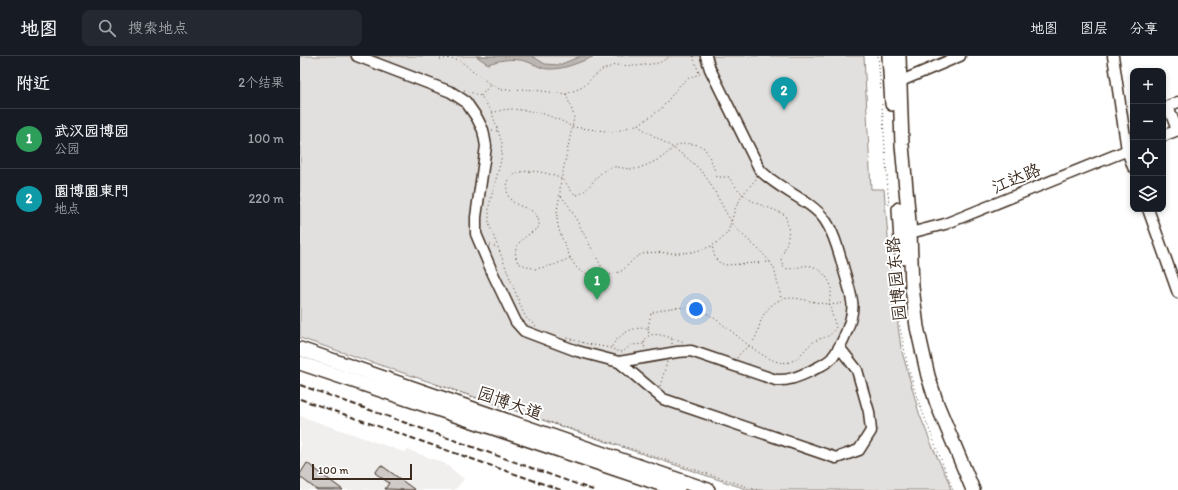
<!DOCTYPE html>
<html lang="zh">
<head>
<meta charset="utf-8">
<style>
  body { margin:0; font-family:Itim,"LXGW WenKai TC",sans-serif; background:#242831; color:#f1f3f6 }
  .controls { position:absolute; right:12px; top:12px; display:grid; overflow:hidden; border-radius:8px; box-shadow:0 2px 6px #0003 }
  .controls button { width:36px; height:36px; display:grid; place-items:center; padding:0; border:0; border-bottom:1px solid #363941; background:#171b24; color:#f1f3f6; font:20px sans-serif }
  .scale { position:absolute; left:12px; bottom:10px; width:100px; box-sizing:border-box; padding-left:4px; border:2px solid #3b2a1e; border-top:0; font-size:11px; line-height:14px; white-space:nowrap; color:#3b2a1e; -webkit-text-stroke:3px #fff; paint-order:stroke }
  .you { position:absolute; left:396px; top:253px; width:14px; height:14px; margin:-10px; border:3px solid #fff; border-radius:50%; background:#1a73e8; box-shadow:0 0 0 6px #1a73e833 }
  .badge { display:grid; place-items:center; width:26px; height:26px; border-radius:50%; background:#d93025; color:#fff; font-size:13px; font-weight:700 }
  .pin { position:absolute; translate:-50% -33px; filter:drop-shadow(0 1px 2px #0008) }
  .pin::after { content:''; position:absolute; top:21px; width:14px; height:12px; background:inherit; clip-path:polygon(0 0,100% 0,50% 100%) }
  .list { margin:0; padding:0; list-style:none }
  h2 { display:flex; justify-content:space-between; align-items:center; height:52px; margin:0; padding:0 16px; font-size:17px }
  h2 small { font-size:13px; font-weight:400; color:#9ea1a6 }
  .list li { display:grid; grid-template-columns:26px 1fr auto; gap:12px; align-items:center; box-sizing:border-box; height:60px; padding:0 16px; border-top:1px solid #363941 }
  .list b { display:block; font-size:15px; white-space:nowrap }
  .list p { margin:0; font-size:13px; white-space:nowrap; color:#9ea1a6 }
  .list em { font-size:13px; font-style:normal; color:#9ea1a6 }
  .icon { flex:none; width:22px; height:22px; fill:none; stroke:currentColor; stroke-width:2; stroke-linecap:round; stroke-linejoin:round }
  .map { position:relative; flex:none; width:878px; height:434px; overflow:hidden }
  header { display:flex; align-items:center; gap:24px; box-sizing:border-box; height:56px; padding:0 20px; background:#171b24; border-bottom:1px solid #363941 }
  header strong { font-size:19px }
  nav { display:flex; gap:22px; margin-inline-start:auto; font-size:14px }
  .search { width:280px; height:36px; background:#242831; display:flex; align-items:center; gap:10px; box-sizing:border-box; padding:0 14px; border-radius:8px; color:#9ea1a6; font-size:15px }
  main { display:flex }
  aside { flex:1; background:#171b24 }
  .map>svg:first-child { display:block }
  .built { fill:#f1efee }
  .green { fill:#e2e0de; stroke:#8e857e }
  .water { fill:#bcb6b3; stroke:#887e77 }
  .building { fill:#cfcac7; stroke:#3b2a1e }
  .lines { fill:none; stroke-linecap:round; stroke-linejoin:round }
  .minor-casing { stroke:#3b2a1e; stroke-width:13 }
  .major-casing { stroke:#3b2a1e; stroke-width:16 }
  .path { stroke:#3b2a1e; stroke-width:1; stroke-dasharray:1 3; stroke-linecap:butt }
  .minor { stroke:#fff; stroke-width:10 }
  .major { stroke:#fff; stroke-width:13 }
  .rail { stroke:#3b2a1e; stroke-width:2; stroke-dasharray:6 3; stroke-linecap:butt }
  .labels { text-anchor:middle; dominant-baseline:central; stroke-width:4; stroke-linejoin:round; paint-order:stroke }
  .street-label { font-size:17px; fill:#3b2a1e; stroke:#fff }
</style>
</head>
<body>
<header>
<strong>地图</strong>
<div class="search"><svg class="icon" aria-label="search" viewBox="0 0 24 24"><circle cx="10" cy="10" r="6"/><path d="M15 15l6 6"/></svg>搜索地点</div>
<nav><a>地图</a><a>图层</a><a>分享</a></nav>
</header>
<main>
<aside>
<h2>附近<small>2个结果</small></h2>
<ul class="list">
<li><span class="badge" style="background:#2e9e5b">1</span><div><b>武汉园博园</b><p>公园</p></div><em>100 m</em></li>
<li><span class="badge" style="background:#0f9aa8">2</span><div><b>園博園東門</b><p>地点</p></div><em>220 m</em></li>
</ul>
</aside>
<div class="map">
<svg width="878" height="434" viewBox="0 0 878 434">
  <rect width="100%" height="100%" fill="#fff"/>
  <filter id="ink" filterUnits="userSpaceOnUse"><feTurbulence type="fractalNoise" baseFrequency=".025" numOctaves="2"/><feDisplacementMap in="SourceGraphic" scale="8" xChannelSelector="R" yChannelSelector="G"/><feConvolveMatrix kernelMatrix="1 2 1 2 8 2 1 2 1" color-interpolation-filters="sRGB"/></filter>
  <g filter="url(#ink)">
    <!-- built -->
    <path class="built" d="M0,360L104,396L108,394L144,407L164,423L155,434H0Z"/>
    <!-- green -->
    <path class="green" d="M0,0H564L571,133H584L591,217L601,292L619,357L633,392L648,424L651,434H449L0,282Z"/>
    <!-- water -->
    <path class="water" d="M176,0H232L245,8L259,9L281,0H295C280,6 264,14 248,13C243,13 238,10 233,8C218,1 203,3 188,8Z"/>
    <!-- building -->
    <g class="building">
      <path d="M7,407L43,434H17L0,421V418Z"/>
      <path d="M81,409L115,434L85,433L89,427L75,417Z"/>
    </g>
    <g class="lines">
      <!-- minor casing -->
      <g class="minor-casing">
        <g id="minor">
          <path d="M57,0L151,36L166,46L177,62L183,74L186,90L176,161V178L193,218L216,266L224,275L277,295L319,306L377,296L391,295L476,324C490,325 499,320 511,315C518,311 526,308 532,302C542,290 555,260 552,245C550,232 545,219 542,207C538,193 534,177 525,164C511,144 479,134 460,114L410,13L406,0"/>
          <path d="M813,0L827,94L833,111"/>
          <path d="M594,28L660,0"/>
          <path d="M877,74L868,50L878,46"/>
          <path d="M863,80L878,74"/>
          <path d="M848,153L878,237"/>
          <path d="M610,177L645,168L833,92"/>
          <path d="M319,306L363,343L536,402L559,394L571,375L569,356L557,314L539,291"/>
        </g>
      </g>
      <!-- major casing -->
      <g class="major-casing">
        <g id="major">
          <path d="M589,0L592,48"/>
          <path d="M599,0L602,89L610,177L612,231L617,271L628,320L637,348L673,434"/>
          <path d="M599,153L602,202"/>
          <path d="M0,293L408,434"/>
          <path d="M0,307L378,434"/>
        </g>
      </g>
      <!-- path -->
      <g class="path">
        <path d="M393,0L399,17"/>
        <path d="M578,0L581,35"/>
        <path d="M140,3L151,2L159,4L191,29L202,34L225,33L266,38L283,31L292,22L302,14L315,9L337,10L359,7L371,0"/>
        <path d="M90,4L92,0"/>
        <path d="M164,34L181,40L192,56"/>
        <path d="M266,38L273,57L274,62L260,130C261,141 256,151 257,163C258,172 261,181 265,189C268,197 271,204 276,211C286,222 306,221 319,216C327,213 332,202 340,199C352,194 367,198 379,197C391,197 401,194 412,190"/>
        <path d="M181,40L190,29"/>
        <path d="M582,48L589,151"/>
        <path d="M339,68L341,72C363,86 389,99 405,120C417,136 424,157 437,173C447,184 460,193 470,206"/>
        <path d="M192,74L198,75"/>
        <path d="M456,123L443,138L435,153L428,176L422,183L412,190C415,201 414,206 426,209L470,206L474,212L481,242"/>
        <path d="M261,140L269,150L306,219"/>
        <path d="M190,189L197,191"/>
        <path d="M270,202L254,209L235,213L218,207C209,188 226,181 239,171C240,144 208,158 207,133C206,107 248,115 261,123C270,128 268,136 278,139C291,133 295,119 307,113C316,107 327,116 339,112C347,109 354,106 361,102C367,98 375,89 382,88C388,87 401,88 405,93C410,101 414,112 417,121H429C436,133 446,143 459,148C468,152 476,154 485,159C492,180 487,184 481,204L484,212C495,215 501,208 511,210C519,211 531,224 531,232C532,238 528,244 530,250C531,257 534,264 536,271C528,285 523,279 512,287C504,293 500,303 489,306C464,313 423,261 399,254C382,249 366,252 351,257L348,272C342,272 336,272 331,274C322,277 312,287 310,295"/>
        <path d="M593,206L598,261L607,307L617,342L653,434"/>
        <path d="M236,270L227,263L223,256L189,168V150L201,104L202,87L192,57L202,54L212,53L230,55L244,58L264,66L272,71L314,76L339,68L347,63L361,53L380,29L389,22L402,17"/>
        <path d="M348,272L349,279"/>
        <path d="M267,282L288,288L311,292L317,295L323,296L331,289L344,288L345,293"/>
        <path d="M344,287C347,273 363,280 372,282"/>
        <path d="M372,288V282L385,286"/>
        <path d="M437,302C441,294 450,291 454,284C459,276 459,266 464,258C483,231 502,246 528,248C533,249 538,248 543,247"/>
        <path d="M137,329L457,434"/>
        <path d="M360,330L367,306"/>
      </g>
      <!-- minor -->
      <use href="#minor" class="minor"/>
      <!-- major -->
      <use href="#major" class="major"/>
      <!-- rail -->
      <g class="rail">
        <path d="M0,329L293,434"/>
        <path d="M0,343L261,434"/>
      </g>
    </g>
  </g>
  <g class="labels">
    <!-- street labels -->
    <g class="street-label">
      <text transform="translate(716 122) rotate(-23)">江达路</text>
      <text transform="translate(596 223) rotate(-95)">园博园东路</text>
      <text transform="translate(210 347) rotate(19)">园博大道</text>
    </g>
  </g>
</svg>
<div class="controls">
<button>+</button>
<button>−</button>
<button><svg class="icon" aria-label="locate" viewBox="0 0 24 24"><circle cx="12" cy="12" r="6"/><path d="M12 2v4M12 18v4M2 12h4M18 12h4"/></svg></button>
<button><svg class="icon" aria-label="layers" viewBox="0 0 24 24"><path d="M12 4l9 5-9 5-9-5zM3 14l9 5 9-5"/></svg></button>
</div>
<div class="scale">100 m</div>
<div class="you"></div>
<div class="pin badge" style="left:297px;top:244px;background:#2e9e5b">1</div>
<div class="pin badge" style="left:484px;top:54px;background:#0f9aa8">2</div>
</div>
</main>
</body>
</html>
